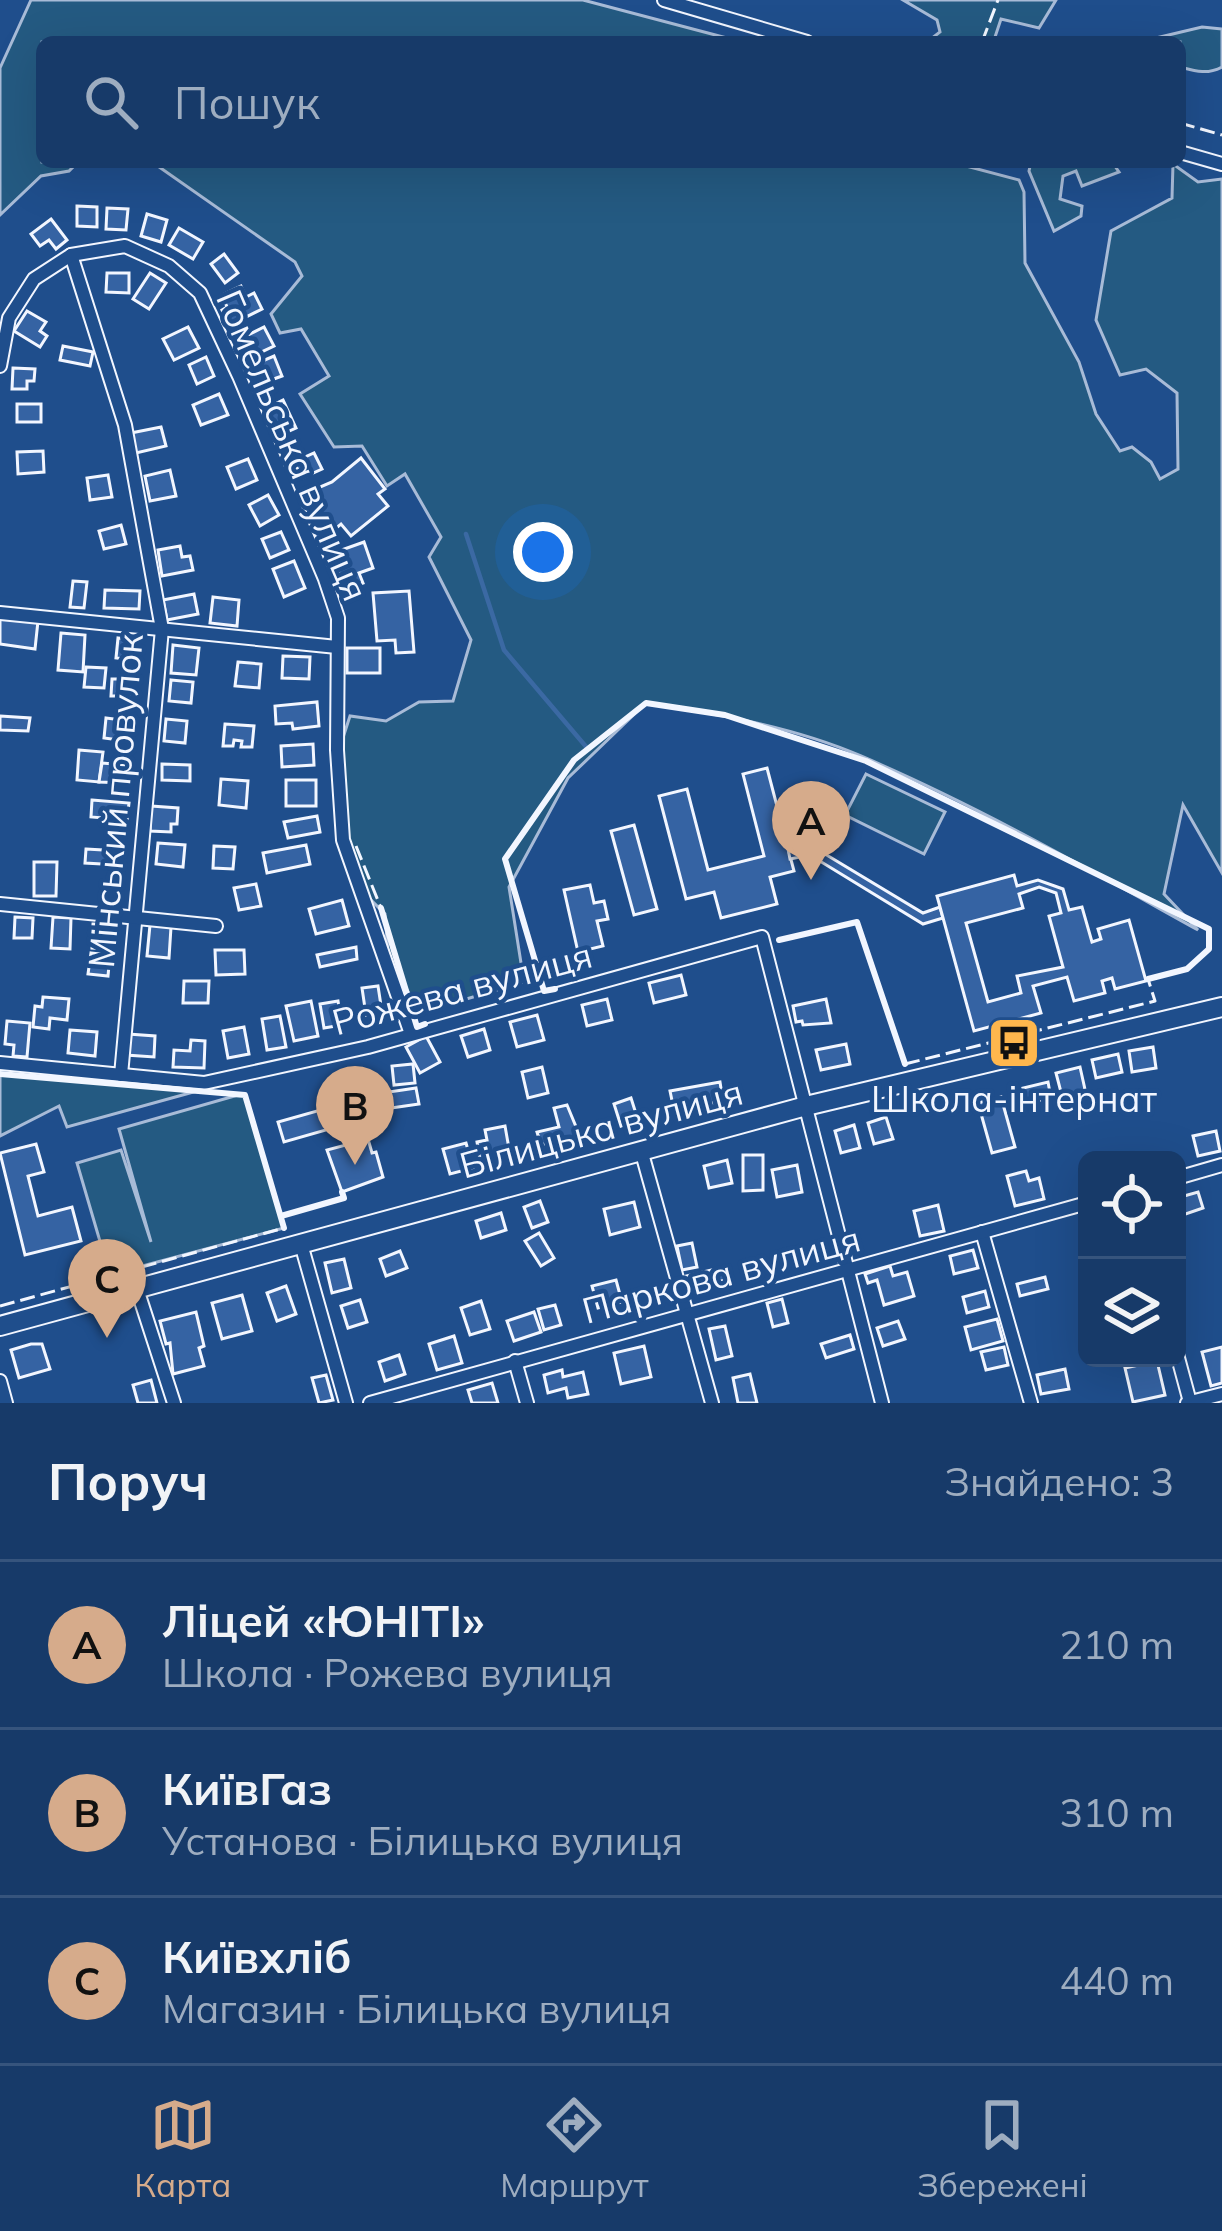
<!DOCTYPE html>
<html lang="uk">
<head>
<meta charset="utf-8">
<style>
  body { margin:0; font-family:Mulish,sans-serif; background:#244571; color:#f1f3f6 }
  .controls { position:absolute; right:36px; bottom:36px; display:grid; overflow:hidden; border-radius:18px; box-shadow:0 12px 48px #0002 }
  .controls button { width:108px; height:108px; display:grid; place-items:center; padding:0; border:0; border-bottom:3px solid #36547d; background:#173a69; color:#f1f3f6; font:60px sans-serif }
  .you { position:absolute; left:543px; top:552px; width:42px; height:42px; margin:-30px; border:9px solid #fff; border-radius:50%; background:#1a73e8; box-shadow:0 0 0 18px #1a73e833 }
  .badge { display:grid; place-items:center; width:78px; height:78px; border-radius:50%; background:#d6ab8b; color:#111; font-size:39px; font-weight:700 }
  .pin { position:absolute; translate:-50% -99px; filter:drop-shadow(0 3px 6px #0008) }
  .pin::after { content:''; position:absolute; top:63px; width:42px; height:36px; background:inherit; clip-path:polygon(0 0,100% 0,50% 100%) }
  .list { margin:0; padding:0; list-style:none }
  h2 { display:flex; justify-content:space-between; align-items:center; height:156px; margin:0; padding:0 48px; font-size:51px }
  h2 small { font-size:39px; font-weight:400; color:#9eadc0 }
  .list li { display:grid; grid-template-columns:78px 1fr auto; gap:36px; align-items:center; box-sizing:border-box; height:168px; padding:0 48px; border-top:3px solid #36547d }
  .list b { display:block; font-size:45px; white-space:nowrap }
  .list p { margin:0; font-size:39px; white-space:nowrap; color:#9eadc0 }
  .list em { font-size:39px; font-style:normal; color:#9eadc0 }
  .icon { flex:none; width:66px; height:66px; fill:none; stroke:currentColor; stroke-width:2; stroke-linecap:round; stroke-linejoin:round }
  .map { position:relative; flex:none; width:1222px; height:1403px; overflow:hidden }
  .search { position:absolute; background:#173a69; box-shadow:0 12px 48px #0002; left:36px; right:36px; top:36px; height:132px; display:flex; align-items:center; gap:30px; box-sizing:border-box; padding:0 42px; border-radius:18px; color:#9eadc0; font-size:45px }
  .sheet { height:660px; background:#173a69 }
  nav { display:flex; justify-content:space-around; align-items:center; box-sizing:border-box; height:168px; border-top:3px solid #36547d; background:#173a69; font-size:33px; color:#9eadc0 }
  nav a { display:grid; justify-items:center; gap:6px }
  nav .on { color:#d6ab8b }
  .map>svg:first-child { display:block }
  .green { fill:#245a82; stroke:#a8bbd7; stroke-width:3 }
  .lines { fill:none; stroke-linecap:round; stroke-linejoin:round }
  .stream { stroke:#3b69a3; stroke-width:4.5 }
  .building { fill:#3563a3; stroke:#f2f6ff; stroke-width:3; fill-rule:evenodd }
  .minor-casing { stroke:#f2f6ff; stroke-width:16 }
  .secondary-casing { stroke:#f2f6ff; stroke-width:22 }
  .minor { stroke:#1f4e8c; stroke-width:12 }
  .secondary { stroke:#1f4e8c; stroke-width:18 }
  .fence { stroke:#f2f6ff; stroke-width:3; stroke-dasharray:15 6; stroke-linecap:butt }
  .wall { stroke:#f2f6ff; stroke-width:6 }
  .labels { text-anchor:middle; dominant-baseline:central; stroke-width:9; stroke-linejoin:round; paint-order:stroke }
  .street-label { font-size:36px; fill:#f2f6ff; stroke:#1f4e8c }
  .poi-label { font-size:36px; fill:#f2f6ff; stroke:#1f4e8c }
</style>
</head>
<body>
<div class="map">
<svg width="1222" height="1403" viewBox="0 0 1222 1403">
  <rect width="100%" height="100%" fill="#1f4e8c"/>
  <!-- green -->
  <g class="green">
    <path d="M31,0H583L742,42H42V162H78L69,171L41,176L0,215V68Z"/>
    <path d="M903,0H1056L1039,28L1001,19L995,37L1000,42H927L940,32L937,20Z"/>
    <path d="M1202,27L1222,29V67C1207,75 1195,71 1180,67V42H1139Z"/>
    <path d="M152,162H951L1019,180L1024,192L1025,263L1079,362L1096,414L1120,451L1132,447L1151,462L1160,479L1178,469L1177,393L1146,369L1120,375L1096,320L1111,231L1172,198L1173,164L1198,182L1222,179V873L1183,805L1164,894L1198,930C1088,869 978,806 861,756C794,727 718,714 646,703L568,778L509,887L524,982L419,1013L388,953L385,914L365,894L347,839L341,744L350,716L386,721L419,702L453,701L471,640L429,557L441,537L405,474L387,486L362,446L334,447L300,394L329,376L301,329L280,333L271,314L302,276L295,262Z"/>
    <path d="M1031,162H1112L1119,172L1082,186L1076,171L1063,176L1060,199L1082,206L1081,216L1054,231L1029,171Z"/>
    <path d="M866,774L945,812L924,854L845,815Z"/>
    <path d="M0,1074L197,1091L67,1127L59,1106L0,1136Z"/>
    <path d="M238,1095H245L284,1228L75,1284L95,1259L104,1255L77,1163L121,1150L151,1242L119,1129Z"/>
  </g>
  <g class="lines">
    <!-- stream -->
    <path class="stream" d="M466,534L504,650L588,749"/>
  </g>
  <!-- building -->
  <g class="building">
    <path d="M77,206L97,207V227L77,226Z"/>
    <path d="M107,208L128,209L126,230L106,229Z"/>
    <path d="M147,214L167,220L161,242L141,236Z"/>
    <path d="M51,219L67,240L56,249L49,240L40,246L31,234Z"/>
    <path d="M179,228L203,242L193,259L169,245Z"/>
    <path d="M224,254L238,273L225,283L211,264Z"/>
    <path d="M107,273H129V293L106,292Z"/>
    <path d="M150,273L166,283L149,309L133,299Z"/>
    <path d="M241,286L246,297L254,293L262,309L230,325L222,310L227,307L222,295Z"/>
    <path d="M27,311L46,322L40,331L47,336L40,347L14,331Z"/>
    <path d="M188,327L199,348L174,360L163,339Z"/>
    <path d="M264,327L274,346L253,356L244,337Z"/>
    <path d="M63,346L93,352L90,366L60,360Z"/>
    <path d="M274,356L282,376L260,384L253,365Z"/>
    <path d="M206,357L214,376L197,384L189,365Z"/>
    <path d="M13,368L35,369L34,381H27V389H12Z"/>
    <path d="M219,394L228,415L201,425L193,405Z"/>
    <path d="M283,400L296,428L278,436L265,409Z"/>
    <rect x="17" y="404" width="24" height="18"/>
    <path d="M161,427L166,446L136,453L131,433Z"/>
    <path d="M43,451L44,472L18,474L17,452Z"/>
    <path d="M314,453L322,469L302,478L294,462Z"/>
    <path d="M361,458L385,489L378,494L388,506L351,536L341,524L318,543L299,496L332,482Z"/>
    <path d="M248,459L257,480L236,489L227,467Z"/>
    <path d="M170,470L176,496L150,501L145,476Z"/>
    <path d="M108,475L112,497L90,500L87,478Z"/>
    <path d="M268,495L279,515L260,526L249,505Z"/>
    <path d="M121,525L126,544L104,549L99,531Z"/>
    <path d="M281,532L289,550L270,558L262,539Z"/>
    <path d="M364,542L373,568L359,573L363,583L345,589L335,562L339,561L336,552Z"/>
    <path d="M180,546L182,557L190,556L193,570L162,576L158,550Z"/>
    <path d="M294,561L305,588L284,597L273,569Z"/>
    <path d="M73,581L87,582L84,608L70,607Z"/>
    <path d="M105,590L140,591L139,609L104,608Z"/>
    <path d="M409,591L414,652L396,653L395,640L377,641L373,593Z"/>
    <path d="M194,594L198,614L167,620L163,600Z"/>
    <path d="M213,597L239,600L237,626L210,623Z"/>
    <path d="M0,617L38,621L35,649L0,644Z"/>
    <path d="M61,633L85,635L83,672L58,670Z"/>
    <path d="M118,638L136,640L135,660L116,658Z"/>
    <path d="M173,645L199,648L196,675L171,673Z"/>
    <rect x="347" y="648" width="33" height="25"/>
    <path d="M283,656L310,657L309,679L282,678Z"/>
    <path d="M238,662L261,664L259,688L235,686Z"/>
    <path d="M86,667L106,668L104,688L84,687Z"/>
    <path d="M112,679H134L133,696H111Z"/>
    <path d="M171,680L193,682L191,703L169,701Z"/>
    <path d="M317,702L319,726L293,729L292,723L276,724L275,706Z"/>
    <path d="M0,716L30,718L28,731L0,730Z"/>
    <path d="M106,718L130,721L127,741L104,738Z"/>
    <path d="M166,719L187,721L185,743L164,741Z"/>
    <path d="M225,724L254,726L252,747H241L242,741L234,740L233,746H223Z"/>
    <path d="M313,744L314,765L282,767L281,746Z"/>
    <path d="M79,750L103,752L99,782L77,780Z"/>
    <path d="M102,763L126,765L125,783L99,782Z"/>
    <path d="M162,764L190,765V781L162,780Z"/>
    <path d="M767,768L794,871L770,877L777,904L721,918L714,892L686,899L659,796L687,789L708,870L764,856L743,774Z"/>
    <path d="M221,779L248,781L246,808L219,805Z"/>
    <rect x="286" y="780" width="30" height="26"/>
    <path d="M92,800L129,803L127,820L91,817Z"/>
    <path d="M151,806L178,808L177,824H171V832L150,831Z"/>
    <path d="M317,816L320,832L288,838L284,822Z"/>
    <path d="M634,825L657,909L634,915L611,831Z"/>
    <path d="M158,843L185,845L183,867L156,864Z"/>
    <path d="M306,845L310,864L267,873L263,853Z"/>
    <path d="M810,845L923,913L940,907L943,918L923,924L810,855L790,859L788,849Z"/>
    <path d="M214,846L235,847L233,869L213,868Z"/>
    <path d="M86,849L120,851L119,865L85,863Z"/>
    <path d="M34,862H57L56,896H34Z"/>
    <path d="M1014,875L1017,886L1038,880L1063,889L1069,910L1082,907L1092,942L1101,939L1098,929L1129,920L1146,981L1115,989L1112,978L1102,981L1105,993L1074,1001L1067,977L1033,986L1041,1013L974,1031L937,896ZM1039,887L1056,893L1061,913L1049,916L1063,967L1017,976L1021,993L988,1002L966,923L1023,908L1019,894Z"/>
    <path d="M256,884L261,906L239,910L234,888Z"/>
    <path d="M590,885L594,903L604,901L608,919L597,921L603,946L578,952L564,890Z"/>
    <path d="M342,900L349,926L316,934L309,909Z"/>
    <path d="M15,917L33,918L32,938H14Z"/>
    <path d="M53,917L71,918L70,949L51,948Z"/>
    <path d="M93,924L110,925L109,949L92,948Z"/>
    <path d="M150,925L171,927L169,958L147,956Z"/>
    <path d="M356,947L357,959L320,967L317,955Z"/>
    <path d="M215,950H244L245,974L216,975Z"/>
    <path d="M91,953L110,955L108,976L88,974Z"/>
    <path d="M681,975L686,995L654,1003L649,983Z"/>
    <path d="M184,981H209L208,1003H183Z"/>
    <path d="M378,986L382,1012L366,1015L362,988Z"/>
    <path d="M43,997L69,999L67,1020L50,1018L49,1029L33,1027L35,1006L42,1007Z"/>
    <path d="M607,999L612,1020L587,1026L582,1005Z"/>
    <path d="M826,999L831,1023L803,1025L802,1021L796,1022L793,1006Z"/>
    <path d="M311,1001L318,1036L294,1041L286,1006Z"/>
    <path d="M338,1001L342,1025L324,1028L320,1004Z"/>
    <path d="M537,1015L544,1040L517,1047L510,1022Z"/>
    <path d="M280,1016L286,1047L267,1050L262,1019Z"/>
    <path d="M7,1021L30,1023L27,1057L13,1056L14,1045L5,1044Z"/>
    <path d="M244,1027L249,1054L228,1058L223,1031Z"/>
    <path d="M484,1029L490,1050L468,1057L461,1036Z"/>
    <path d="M70,1030L97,1032L95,1056L68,1053Z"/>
    <path d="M128,1034L155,1036L154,1057L126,1055Z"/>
    <path d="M426,1036L440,1062L420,1073L406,1047Z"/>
    <path d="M191,1040L205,1041L204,1068L173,1067L174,1050L190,1051Z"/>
    <path d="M846,1044L850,1064L821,1070L816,1050Z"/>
    <path d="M1153,1047L1156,1068L1132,1072L1129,1051Z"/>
    <path d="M1118,1054L1122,1072L1096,1078L1092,1060Z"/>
    <path d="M413,1064L415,1083L394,1085L392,1066Z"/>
    <path d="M542,1067L548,1093L528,1098L522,1072Z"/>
    <path d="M1080,1067L1086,1094L1063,1100L1056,1073Z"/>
    <path d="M720,1082L723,1101L674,1110L670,1091Z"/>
    <path d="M1048,1082L1051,1098L1027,1103L1023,1088Z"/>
    <path d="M416,1088L419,1104L391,1108L389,1092Z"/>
    <path d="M1001,1097L1015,1147L992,1153L978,1103Z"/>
    <path d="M363,1098L368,1118L284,1142L278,1122Z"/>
    <path d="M631,1098L638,1120L621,1126L614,1104Z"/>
    <path d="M567,1105L579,1134L564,1144L562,1138L541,1145L537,1132L559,1127L554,1108Z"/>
    <path d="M886,1117L893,1139L874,1144L868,1123Z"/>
    <path d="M854,1125L860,1148L841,1153L835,1131Z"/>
    <path d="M505,1126L511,1160L481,1166L477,1142L487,1140L485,1130Z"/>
    <path d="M1216,1131L1220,1151L1198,1156L1193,1136Z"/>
    <path d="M368,1139L372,1153L376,1152L383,1177L342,1192L327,1150Z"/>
    <path d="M466,1143L473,1168L450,1174L443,1149Z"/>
    <path d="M36,1144L44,1172L28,1176L38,1216L72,1207L81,1241L25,1255L0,1153Z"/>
    <path d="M743,1155H763V1190L743,1191Z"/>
    <path d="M727,1160L732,1183L709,1188L704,1166Z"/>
    <path d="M797,1165L802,1192L777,1197L772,1170Z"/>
    <path d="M1026,1171L1029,1181L1039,1178L1044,1199L1015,1206L1007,1176Z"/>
    <path d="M1198,1192L1203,1208L1177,1217V1198Z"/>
    <path d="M540,1201L548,1222L532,1228L524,1207Z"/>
    <path d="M634,1202L640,1227L610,1235L604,1209Z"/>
    <path d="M938,1205L944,1231L920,1236L914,1211Z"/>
    <path d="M501,1213L506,1230L481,1238L476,1221Z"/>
    <path d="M539,1233L554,1258L541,1266L525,1241Z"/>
    <path d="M692,1243L697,1267L682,1270L677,1246Z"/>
    <path d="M973,1250L978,1268L954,1274L950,1256Z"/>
    <path d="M400,1251L407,1268L386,1276L380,1259Z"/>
    <path d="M344,1259L351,1288L332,1293L325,1263Z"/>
    <path d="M890,1266L893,1276L907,1272L914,1296L884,1305L877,1280L868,1283L865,1274Z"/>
    <path d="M724,1267L727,1280L721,1281L722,1287L710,1289L708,1280L702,1281L704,1291L690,1294L686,1276Z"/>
    <path d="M1045,1277L1048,1289L1020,1296L1017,1284Z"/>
    <path d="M616,1280L622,1302L598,1308L592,1286Z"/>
    <path d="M286,1286L296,1314L277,1321L267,1293Z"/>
    <path d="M985,1291L989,1307L967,1313L963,1297Z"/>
    <path d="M242,1295L252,1331L222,1339L212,1303Z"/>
    <path d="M782,1299L788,1323L773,1327L767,1303Z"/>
    <path d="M360,1300L367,1322L348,1328L341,1306Z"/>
    <path d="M481,1301L490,1329L470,1335L461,1308Z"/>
    <path d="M555,1305L561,1325L544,1330L538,1309Z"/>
    <path d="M196,1312L204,1346L199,1348L204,1366L173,1374L170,1343L166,1344L160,1321Z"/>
    <path d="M534,1312L541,1332L514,1341L507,1321Z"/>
    <path d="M997,1319L1003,1341L971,1350L965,1327Z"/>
    <path d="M898,1321L905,1339L883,1346L877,1328Z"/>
    <path d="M725,1326L732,1356L716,1360L709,1329Z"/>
    <path d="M850,1335L854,1349L826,1358L821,1344Z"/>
    <path d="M454,1336L462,1363L437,1370L429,1344Z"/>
    <path d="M31,1344H42L50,1369L19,1378L11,1350Z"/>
    <path d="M644,1346L651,1377L621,1384L614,1353Z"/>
    <path d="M1004,1347L1008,1365L986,1370L981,1352Z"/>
    <path d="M1222,1347V1383L1211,1386L1202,1352Z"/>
    <path d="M399,1355L405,1374L385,1381L379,1362Z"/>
    <path d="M1157,1361L1165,1395L1133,1402L1125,1368Z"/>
    <path d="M1065,1369L1069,1389L1041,1394L1037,1375Z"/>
    <path d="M562,1370L563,1377L583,1372L588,1394L568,1398L566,1388L548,1393L544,1375Z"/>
    <path d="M750,1374L757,1403H738L733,1378Z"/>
    <path d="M326,1375L333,1400L319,1403L312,1378Z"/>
    <path d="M151,1380L157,1403H138L133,1385Z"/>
    <path d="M492,1383L498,1403H472L468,1390Z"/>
  </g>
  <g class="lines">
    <!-- minor casing -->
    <g class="minor-casing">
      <g id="minor">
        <path d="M664,0L807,42"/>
        <path d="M1180,152L1222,164"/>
        <path d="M71,255L125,425L162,629L121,1075"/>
        <path d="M0,366L9,318L34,279L71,255L125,246L169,266L200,293L239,376L325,579L338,618L337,750L343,840L411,1034"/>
        <path d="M0,613L337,647"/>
        <path d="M0,904L216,926"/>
        <path d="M0,1063L204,1083L368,1047L762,937L882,1403"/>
        <path d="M641,1150L712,1403"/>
        <path d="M1177,1178L1222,1165"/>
        <path d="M982,1232L1031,1403"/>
        <path d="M301,1244L346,1403"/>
        <path d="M137,1289L174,1403"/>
        <path d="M1177,1354L1190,1402"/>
        <path d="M515,1361L527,1403"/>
        <path d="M0,1381L6,1403"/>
        <path d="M370,1403L1087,1203"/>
        <path d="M1187,1403L1222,1394"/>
      </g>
    </g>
    <!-- secondary casing -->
    <g class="secondary-casing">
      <path id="secondary" d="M0,1326L806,1106L1222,1007"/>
    </g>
    <!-- minor -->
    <use href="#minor" class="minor"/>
    <!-- secondary -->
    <use href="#secondary" class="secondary"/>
    <!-- fence -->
    <g class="fence">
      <path d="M982,42L998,0"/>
      <path d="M1180,123L1222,135"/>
      <path d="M356,846L381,908"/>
      <path d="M905,1064L1155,1001L1148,979"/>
      <path d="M0,1306L284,1228"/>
    </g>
    <!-- wall -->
    <g class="wall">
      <path d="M381,908L417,1027L425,1024"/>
      <path d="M779,940L857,922L905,1064"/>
      <path d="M555,989L544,991L505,859L574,760L646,703L725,715L866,761L1209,929V949L1187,969L1148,979"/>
      <path d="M0,1074L245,1095L284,1228"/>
      <path d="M281,1216L344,1198L342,1192"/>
    </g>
  </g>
  <!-- icons -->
  <defs>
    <g id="bus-square" transform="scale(2.7)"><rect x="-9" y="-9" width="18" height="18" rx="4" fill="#ffb74d" stroke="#1f4e8c"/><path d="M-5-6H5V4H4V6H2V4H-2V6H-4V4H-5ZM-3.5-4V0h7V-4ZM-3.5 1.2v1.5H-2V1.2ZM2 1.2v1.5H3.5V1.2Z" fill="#111"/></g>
  </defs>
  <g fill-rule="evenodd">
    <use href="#bus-square" x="1014" y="1043"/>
  </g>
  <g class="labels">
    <!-- street labels -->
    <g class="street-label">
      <text transform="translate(293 445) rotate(67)">Гомельська вулиця</text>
      <text transform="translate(115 801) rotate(-85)">Мінський провулок</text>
      <text transform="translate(462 988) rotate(-15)">Рожева вулиця</text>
      <text transform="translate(601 1128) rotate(-15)">Білицька вулиця</text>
      <text transform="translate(721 1274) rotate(-15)">Паркова вулиця</text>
    </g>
    <!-- poi labels -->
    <g class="poi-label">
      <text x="1014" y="1098">Школа-інтернат</text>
    </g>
  </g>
</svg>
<div class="controls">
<button><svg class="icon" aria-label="locate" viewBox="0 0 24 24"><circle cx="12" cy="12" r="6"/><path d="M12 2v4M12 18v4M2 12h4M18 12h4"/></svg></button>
<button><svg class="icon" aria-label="layers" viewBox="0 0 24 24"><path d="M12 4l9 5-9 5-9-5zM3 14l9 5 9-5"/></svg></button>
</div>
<div class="you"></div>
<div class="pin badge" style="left:811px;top:880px">A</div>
<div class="pin badge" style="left:355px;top:1165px">B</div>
<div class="pin badge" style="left:107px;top:1338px">C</div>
<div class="search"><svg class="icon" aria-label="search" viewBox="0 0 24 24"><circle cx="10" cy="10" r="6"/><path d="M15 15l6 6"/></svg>Пошук</div>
</div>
<section class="sheet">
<h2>Поруч<small>Знайдено: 3</small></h2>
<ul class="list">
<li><span class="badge">A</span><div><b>Ліцей «ЮНІТІ»</b><p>Школа · Рожева вулиця</p></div><em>210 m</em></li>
<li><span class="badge">B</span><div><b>КиївГаз</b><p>Установа · Білицька вулиця</p></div><em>310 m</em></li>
<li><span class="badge">C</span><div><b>Київхліб</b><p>Магазин · Білицька вулиця</p></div><em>440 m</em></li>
</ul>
</section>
<nav>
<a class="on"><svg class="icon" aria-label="map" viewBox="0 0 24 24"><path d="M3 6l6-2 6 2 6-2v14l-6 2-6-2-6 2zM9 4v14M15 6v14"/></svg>Карта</a>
<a><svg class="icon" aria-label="directions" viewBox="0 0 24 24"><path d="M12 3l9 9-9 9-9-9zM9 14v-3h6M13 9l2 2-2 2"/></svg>Маршрут</a>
<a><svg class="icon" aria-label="saved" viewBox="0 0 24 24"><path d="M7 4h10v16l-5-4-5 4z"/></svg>Збережені</a>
</nav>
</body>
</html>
